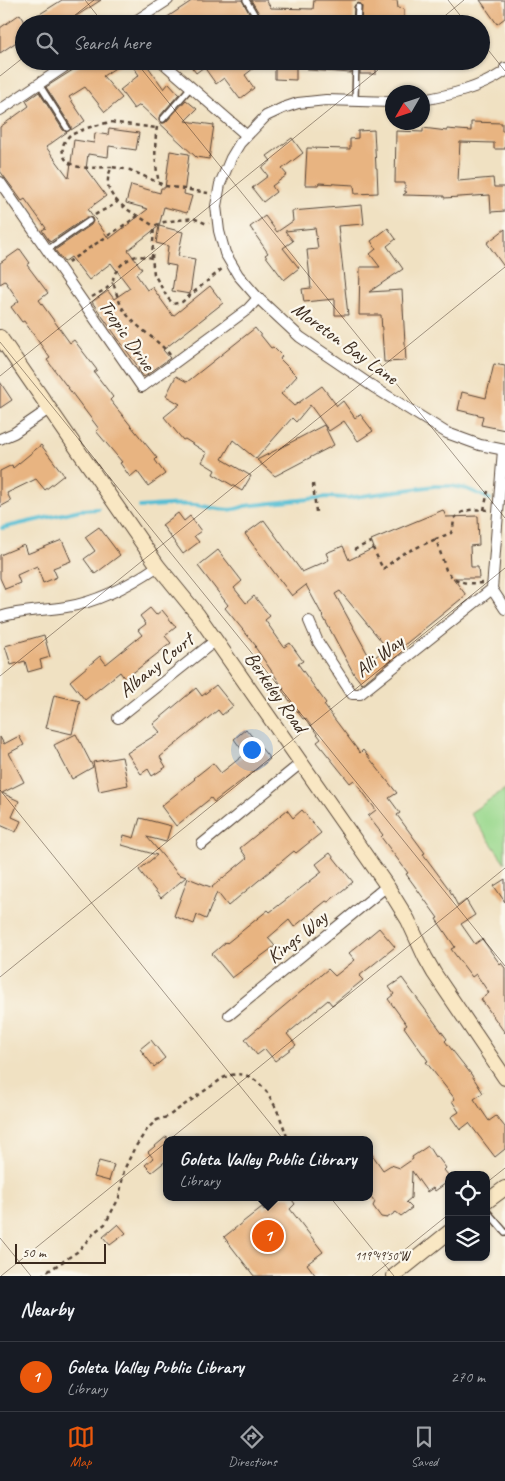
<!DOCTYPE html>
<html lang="en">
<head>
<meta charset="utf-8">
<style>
  body { margin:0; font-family:Caveat,sans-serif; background:#242831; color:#f1f3f6 }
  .controls { position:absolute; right:15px; bottom:15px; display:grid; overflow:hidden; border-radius:10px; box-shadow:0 1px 4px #0004 }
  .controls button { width:45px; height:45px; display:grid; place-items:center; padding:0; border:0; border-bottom:1px solid #363941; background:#171b24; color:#f1f3f6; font:25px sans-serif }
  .compass { position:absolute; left:385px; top:85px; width:45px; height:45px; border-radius:50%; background:#171b24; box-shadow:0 1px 4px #0004; rotate:231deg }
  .scale { position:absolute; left:15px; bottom:12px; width:91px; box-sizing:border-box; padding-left:5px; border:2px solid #3b2a1e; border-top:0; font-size:14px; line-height:18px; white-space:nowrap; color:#3b2a1e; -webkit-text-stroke:4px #fbf7ec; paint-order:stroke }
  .you { position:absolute; left:251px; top:749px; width:18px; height:18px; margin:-12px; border:4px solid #fff; border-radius:50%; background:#1a73e8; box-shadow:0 0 0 8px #1a73e833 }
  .badge { display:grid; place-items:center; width:32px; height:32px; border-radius:50%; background:#ea580c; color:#fff; font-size:16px; font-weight:700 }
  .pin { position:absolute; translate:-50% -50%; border:2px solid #fff; box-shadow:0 1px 5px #0006 }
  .popup { position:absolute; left:163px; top:1136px; width:210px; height:65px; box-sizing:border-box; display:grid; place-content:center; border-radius:10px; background:#171b24; filter:drop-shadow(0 1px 4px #0005); font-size:16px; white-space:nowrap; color:#9ea1a6 }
  .popup b { font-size:19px; color:#f1f3f6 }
  .popup::after { content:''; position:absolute; left:50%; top:100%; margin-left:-10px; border:10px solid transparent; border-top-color:#171b24 }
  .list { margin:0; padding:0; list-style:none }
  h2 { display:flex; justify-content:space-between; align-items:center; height:65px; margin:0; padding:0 20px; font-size:21px }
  h2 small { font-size:16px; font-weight:400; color:#9ea1a6 }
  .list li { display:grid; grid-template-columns:32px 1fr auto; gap:15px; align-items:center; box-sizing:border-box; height:70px; padding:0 20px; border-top:1px solid #363941 }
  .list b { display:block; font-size:19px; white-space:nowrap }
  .list p { margin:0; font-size:16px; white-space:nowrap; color:#9ea1a6 }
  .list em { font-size:16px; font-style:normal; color:#9ea1a6 }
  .icon { flex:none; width:28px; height:28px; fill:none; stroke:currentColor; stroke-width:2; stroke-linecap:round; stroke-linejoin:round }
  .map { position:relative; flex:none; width:505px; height:1276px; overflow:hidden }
  .search { position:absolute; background:#171b24; box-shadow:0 1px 4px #0004; left:15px; right:15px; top:15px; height:55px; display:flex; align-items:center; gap:12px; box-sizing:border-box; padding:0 18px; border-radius:28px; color:#9ea1a6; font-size:19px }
  .sheet { height:135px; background:#171b24 }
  nav { display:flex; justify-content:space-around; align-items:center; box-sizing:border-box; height:70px; border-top:1px solid #363941; background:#171b24; font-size:14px; color:#9ea1a6 }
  nav a { display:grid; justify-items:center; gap:2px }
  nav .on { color:#ea580c }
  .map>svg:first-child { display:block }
  .green { fill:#9ad88d; stroke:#6a8156 }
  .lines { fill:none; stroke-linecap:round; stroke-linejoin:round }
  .stream { stroke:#56bed3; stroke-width:4 }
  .building { fill:#e8b481; fill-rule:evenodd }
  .lane-casing { stroke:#564537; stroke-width:8 }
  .street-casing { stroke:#564537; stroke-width:12 }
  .secondary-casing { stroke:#564537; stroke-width:16 }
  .path { stroke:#564537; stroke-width:2.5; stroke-dasharray:4 4; stroke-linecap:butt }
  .lane { stroke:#fff; stroke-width:5 }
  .street { stroke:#fff; stroke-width:10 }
  .secondary { stroke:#f9e7c3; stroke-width:14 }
  .ticks { fill:none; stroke:#3b2a1e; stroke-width:1; stroke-opacity:0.45 }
  .labels { text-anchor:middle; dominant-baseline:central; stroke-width:4.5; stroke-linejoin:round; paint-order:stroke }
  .street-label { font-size:20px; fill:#3b2a1e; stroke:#fbf7ec }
  .ticks-label { font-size:12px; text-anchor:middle; fill:#3b2a1e; stroke:#fbf7ec; stroke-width:4.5; stroke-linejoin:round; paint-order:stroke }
</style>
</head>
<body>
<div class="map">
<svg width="505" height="1276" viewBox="0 0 505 1276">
  <rect width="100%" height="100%" fill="#fbf7ec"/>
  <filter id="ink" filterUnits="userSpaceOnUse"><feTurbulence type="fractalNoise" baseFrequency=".02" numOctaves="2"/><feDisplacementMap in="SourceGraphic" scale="10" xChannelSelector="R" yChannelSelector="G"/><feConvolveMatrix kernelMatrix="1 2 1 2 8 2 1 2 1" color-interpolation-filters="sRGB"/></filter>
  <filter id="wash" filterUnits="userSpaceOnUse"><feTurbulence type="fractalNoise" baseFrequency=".0096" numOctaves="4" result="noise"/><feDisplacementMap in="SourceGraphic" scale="20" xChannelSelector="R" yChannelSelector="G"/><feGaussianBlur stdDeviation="1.12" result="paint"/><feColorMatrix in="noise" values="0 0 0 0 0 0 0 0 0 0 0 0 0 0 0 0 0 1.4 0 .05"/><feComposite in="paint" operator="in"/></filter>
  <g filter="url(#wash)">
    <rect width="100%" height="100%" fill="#f0e1c2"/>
    <!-- green -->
    <path class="green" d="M505,789V863L470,813Z"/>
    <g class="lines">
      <!-- stream -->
      <g class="stream">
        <path d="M140,507C158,506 177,503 195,505C215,507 225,514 245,506L327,497L347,498L434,486H451L467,489L490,499"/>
        <path d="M2,528L80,510L98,509"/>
      </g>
    </g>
    <g id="blocks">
      <!-- building -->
      <g class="building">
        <path d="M62,0H101L64,24H24Z"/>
        <path d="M193,0H242L255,24H157Z"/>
        <path d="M251,0H266L271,8L313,9L314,0H397L398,8L404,9V24H361L362,7L361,4L358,3L354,6L353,24H312V21L291,20V24H263V20Z"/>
        <path d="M480,0H505V18L497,24Z"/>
        <path d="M20,14L24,20V37L0,53V28Z"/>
        <path d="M87,61H126L103,76L122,98L105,112L85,87L69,97L85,121L71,130V126L46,87Z"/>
        <path d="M129,61H144L164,89L169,83L179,94L159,117V120L161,123H164L166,122L186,100L197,109L185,121L214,125L209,159L196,157L140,105L134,109L120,90L139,75Z"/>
        <path d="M187,61H214L217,65L222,61H263L245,75L254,88L240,99L224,78L216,84L204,67L196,73Z"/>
        <path d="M275,61H290V67H296V80L275,79Z"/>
        <path d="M309,61H352L351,73L308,70Z"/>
        <rect x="360" y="61" width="16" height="13"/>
        <path d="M39,92L63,130L67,132L46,147L69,178L74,140L94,143L95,133L108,135L109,129L139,133L136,150L109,146L108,157L88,154L86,169L106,196L88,209L109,239L148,209L126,203L131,185L160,193L161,188H165L170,151L189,154L184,194L192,196L187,213L164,207L159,226L128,250L142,269L136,274L147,290L152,287L173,316L210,286L223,303L163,350L170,358L144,377L138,369L139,368L92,302L108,291L114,299L130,288L111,263L89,280L71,257L64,262L55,250L91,225L93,221L92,218L89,217H87L50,242L42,230L46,228L25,199L22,201L0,171V127L29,106L26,101Z"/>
        <path d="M471,122L502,123V131H505V149H494V143L460,142L458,181L493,178L494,187H505V211L491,212L490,195L444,198V196L403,195L407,192H405V183H395L396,131L423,132V128L447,131V129L471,131Z"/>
        <path d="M374,130L376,168H377L378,193L355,194L354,185L319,183L318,185H305L307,148L350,149V139L358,138V131Z"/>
        <path d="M292,138L303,153L282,169L287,175L272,186L276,192L263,202L252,188L268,176L262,168L271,161L267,156Z"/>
        <path d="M362,205L364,224L338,226L348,315H335V299L304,302L302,289L311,288L307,250L318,249L315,228L285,231L293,241L283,248L299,268L284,280L265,255L268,253L250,227L265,216L277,232L293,221L292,211Z"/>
        <path d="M159,226L183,232L178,256L195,259L190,294L172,291L176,266L166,264L168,246L156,243Z"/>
        <path d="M388,228L396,239L387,246L403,269L369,292L402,290L406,361L384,362L381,315H359L360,267H380L370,254L376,249L371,241Z"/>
        <path d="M505,229V268L487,243Z"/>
        <path d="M20,249L30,263L27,265L48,293L39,300L70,343L74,340L97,370L94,372L113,397L110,400L157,458L155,460L165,474L148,486L137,471L130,477L120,463L122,462L96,431L99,429L47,360L50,358L24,321L22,322L11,307L19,301L5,281L0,284V263Z"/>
        <path d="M255,328L271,348L273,347L282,356L280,359L297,376L281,394L294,406L322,386L337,406L343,401L355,418L360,414L373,431L358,441L344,421L329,431L310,405L296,422L292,418L256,459L233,440L222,459L251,476L242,491L213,474L215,470L202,462L207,453L185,439L183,440L164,417L180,404L166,396L176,376L187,382Z"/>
        <path d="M494,364L505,366V430L481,425L483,416L458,410L462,392L486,398Z"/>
        <path d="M0,382L12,400L0,408Z"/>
        <path d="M324,425L334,445L275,476L257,460Z"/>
        <path d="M41,445L64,475L45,490L36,479L7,493L11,501L0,507V471L12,465L13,468Z"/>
        <path d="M443,510L446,517L478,516L479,545L470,546L471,567H478L479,578H453L466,595L408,642L390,657L392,660L362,684L354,674L306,585L292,596L245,534L264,520L302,572L329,560L326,553L343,546L349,560L374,548L371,540ZM340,591L387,648L371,660L335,594Z"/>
        <path d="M178,513L184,521L190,516L201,531L194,536L199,542L183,554L162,525Z"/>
        <path d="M99,527L120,555L95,574L84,559L95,551L85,537Z"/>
        <path d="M62,540L71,561L53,568L57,577L43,583L37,566L17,575L20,583L5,589L0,578V555L24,545L27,554Z"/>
        <path d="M218,550L242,581L234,588L246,603L254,596L270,616L265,620L284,647L290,643L303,661L298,664L326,703L324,705L360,753L363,750L397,793L389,798L400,813L397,815L425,853L423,854L449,889L458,906L466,900L475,915L461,924L475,944L482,939L500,964L501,963L505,968V1033L481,999L489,993L476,974L472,977L451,949L455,947L436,919L438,918L406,874L408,873L381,837L383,835L368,816L376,810L354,780L350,783L317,742L321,739L305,718L303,719L282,690L284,689L255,647L256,646L225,608L228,605L198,566Z"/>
        <path d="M150,608L156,615L162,610L176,627L165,636L171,643L125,679L120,672L85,700L70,681L100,656L106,664L142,635L138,630L146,624L140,616Z"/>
        <path d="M44,635L50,657L40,660L42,668L28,672L25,661L11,665L5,646Z"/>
        <path d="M216,685L233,706L222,715L218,710L160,757L166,767L152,776L148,769L141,774L127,753L160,732L153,724L196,688L202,696Z"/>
        <path d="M54,695L80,701L72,734L46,728Z"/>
        <path d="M246,729L270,759L214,802L211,798L176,826L161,806L195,779L194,778L213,763L221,773L245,754L234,739Z"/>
        <path d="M76,734L93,767L72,779L54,745Z"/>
        <path d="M19,736L24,745L9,753L24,782L2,793L19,801L12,817L21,821L16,832L0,825V737L4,744Z"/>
        <path d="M122,757L128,785L99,791L93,762Z"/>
        <path d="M287,810L293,818L302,810L321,833L296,853L294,851L228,906L217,892L206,919L197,915L194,924L174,916L188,878L213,888L212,887L247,858L240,848Z"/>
        <path d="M140,818L171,826L166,842L147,837L178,874L186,877L161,898L139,870L157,855L122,845L124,835L134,838Z"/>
        <path d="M330,853L353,882L328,902L326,901L294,927L289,920L268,938L275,946L232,978L212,954L226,942L227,943L268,910L270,912L322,872L316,864Z"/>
        <path d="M505,879V902L494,886Z"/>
        <path d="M379,928L395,947L359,976L363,980L332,1005L328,1000L287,1034L296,1045L275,1061L265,1049L257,1055L245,1039L328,969L335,976L355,960L349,953Z"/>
        <path d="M402,978L447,1039L445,1041L471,1074L483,1093L474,1099L489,1121L496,1116L505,1127V1149L495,1157L469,1123L460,1130L451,1117L459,1112L452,1101L455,1099L426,1062L428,1061L404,1027L407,1025L388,999L394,994L389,987Z"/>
        <path d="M151,1040L165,1058L154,1067L140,1049Z"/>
        <path d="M167,1136V1160L152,1172L145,1165L153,1158L148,1152Z"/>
        <path d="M428,1146L435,1157L437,1156L446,1168L444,1170L449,1176V1181L435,1191L433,1188L427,1192L412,1171L411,1198L406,1202L412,1208L401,1216L396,1212L387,1218L381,1217L373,1206L375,1202L369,1194V1150L383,1170L391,1165L400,1168L413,1159L412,1157Z"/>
        <path d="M99,1161L114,1165L109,1181L94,1177Z"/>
        <path d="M280,1197H290L295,1204L290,1209L323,1252L307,1264L316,1276H254L224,1237L262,1207L264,1210Z"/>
        <path d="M118,1224L126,1233L110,1245L103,1237Z"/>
      </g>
    </g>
  </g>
  <g filter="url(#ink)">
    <use href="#blocks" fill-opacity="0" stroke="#564537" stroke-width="1"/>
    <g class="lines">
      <!-- lane casing -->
      <g class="lane-casing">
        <g id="lane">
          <path d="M246,0L259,22"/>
          <path d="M357,24L358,7"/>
          <path d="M39,84L67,128"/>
          <path d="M355,100L356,61"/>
          <path d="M163,119L191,87"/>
          <path d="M47,250L89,221"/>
          <path d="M486,1210L505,1232"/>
        </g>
      </g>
      <!-- street casing -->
      <g class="street-casing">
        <g id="street">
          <path d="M131,24L168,0"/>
          <path d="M161,61L246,135"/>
          <path d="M422,100C451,95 480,88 504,72L505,68"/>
          <path d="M392,102L326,100L298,103L283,108L266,116L240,143L231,158L220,184L216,206L219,231L225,253L238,275L258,298L300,337L375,388L447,433L480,445L505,450"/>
          <path d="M0,110L73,61"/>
          <path d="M0,182L142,387L248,309L258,298"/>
          <path d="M0,439L14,433L49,409"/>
          <path d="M492,589L505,609"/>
          <path d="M0,617C22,610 43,611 66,607C99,602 130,585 158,566"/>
          <path d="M309,621L318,642L352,694H360L492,589L503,450"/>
          <path d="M118,718L216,640"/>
          <path d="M202,844L301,763"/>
          <path d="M229,1015L387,886"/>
        </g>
      </g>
      <!-- secondary casing -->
      <g class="secondary-casing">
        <g id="secondary">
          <path d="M0,337L158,566L198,615L387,886L408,920L425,957L434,973L505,1078"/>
          <path d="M486,1202L505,1188"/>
          <path d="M394,1276L449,1232"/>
        </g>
      </g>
      <!-- path -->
      <g class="path">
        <path d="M157,127C154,145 155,165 159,183"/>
        <path d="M73,134L87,128L110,122L156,128"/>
        <path d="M70,135C65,140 61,146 63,153C67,173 97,167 112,167"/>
        <path d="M95,215C102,210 110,208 117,202"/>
        <path d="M138,216C119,205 99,191 112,167L130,170L166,186L208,193"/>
        <path d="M152,258L154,226"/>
        <path d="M68,262L138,216L154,226L164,222L193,218L207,224L209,223"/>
        <path d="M92,297L106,289L113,283"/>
        <path d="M170,355C158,339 134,327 123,309C120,305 113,284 113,280C114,269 127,258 137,256C142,256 147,257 152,258L154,274L167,297L173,304L182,302L223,268"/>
        <path d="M313,484L316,512"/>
        <path d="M484,510L488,491"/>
        <path d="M354,550L370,542L383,569L402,554L436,539"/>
        <path d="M482,583C467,584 455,583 446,570L436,539L451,533L453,528L454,519C463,508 476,509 489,510"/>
        <path d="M41,1276L77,1252L96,1231L105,1224L119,1198L124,1170L134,1149L148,1128L157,1120L167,1117L223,1078C261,1060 279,1112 288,1140"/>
      </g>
      <!-- lane -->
      <use href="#lane" class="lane"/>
      <!-- street -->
      <use href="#street" class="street"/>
      <!-- secondary -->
      <use href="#secondary" class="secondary"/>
    </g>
  </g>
  <!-- ticks -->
  <path class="ticks" d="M85,0L104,24M448,0L467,24M64,24L94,0M435,24L464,0M481,41L505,71M135,61L505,518M0,76L24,57M0,342L505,966M0,376L389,61M0,676L505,267M0,790L394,1276M0,977L505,568M486,1183L505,1168M0,1238L31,1276M1,1276L505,868M372,1276L449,1214"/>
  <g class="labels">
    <!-- street labels -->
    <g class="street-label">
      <text transform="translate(127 335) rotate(55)">Tropic Drive</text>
      <text transform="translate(345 343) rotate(36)">Moreton Bay Lane</text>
      <text transform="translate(379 656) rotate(-38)">Alli Way</text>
      <text transform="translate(156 665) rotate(-39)">Albany Court</text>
      <text transform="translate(276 692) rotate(55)">Berkeley Road</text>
      <text transform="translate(297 937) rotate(-39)">Kings Way</text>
    </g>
  </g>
  <g class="ticks-label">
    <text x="382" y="1260">119°49'50"W</text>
  </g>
</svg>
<div class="controls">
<button><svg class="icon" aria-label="locate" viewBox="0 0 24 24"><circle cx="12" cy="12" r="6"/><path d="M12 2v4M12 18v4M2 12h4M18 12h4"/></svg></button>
<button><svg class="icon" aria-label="layers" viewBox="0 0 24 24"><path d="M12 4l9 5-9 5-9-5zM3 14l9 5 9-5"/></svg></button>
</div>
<svg class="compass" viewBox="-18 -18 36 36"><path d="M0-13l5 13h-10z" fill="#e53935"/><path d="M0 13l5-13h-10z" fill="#9ea1a6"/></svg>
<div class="scale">50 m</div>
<div class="you"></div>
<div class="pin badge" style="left:268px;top:1236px">1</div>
<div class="popup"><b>Goleta Valley Public Library</b>Library</div>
<div class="search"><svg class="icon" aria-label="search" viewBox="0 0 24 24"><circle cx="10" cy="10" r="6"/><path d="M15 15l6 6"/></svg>Search here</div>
</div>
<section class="sheet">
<h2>Nearby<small></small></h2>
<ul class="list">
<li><span class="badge">1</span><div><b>Goleta Valley Public Library</b><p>Library</p></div><em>270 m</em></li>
</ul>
</section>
<nav>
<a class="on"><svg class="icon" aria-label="map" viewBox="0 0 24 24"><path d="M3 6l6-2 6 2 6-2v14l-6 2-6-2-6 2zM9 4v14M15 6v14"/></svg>Map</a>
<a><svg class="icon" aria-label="directions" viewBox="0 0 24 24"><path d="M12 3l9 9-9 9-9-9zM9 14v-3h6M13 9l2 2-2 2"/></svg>Directions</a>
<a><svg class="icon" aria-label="saved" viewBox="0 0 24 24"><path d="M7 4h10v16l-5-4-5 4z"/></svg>Saved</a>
</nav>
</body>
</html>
